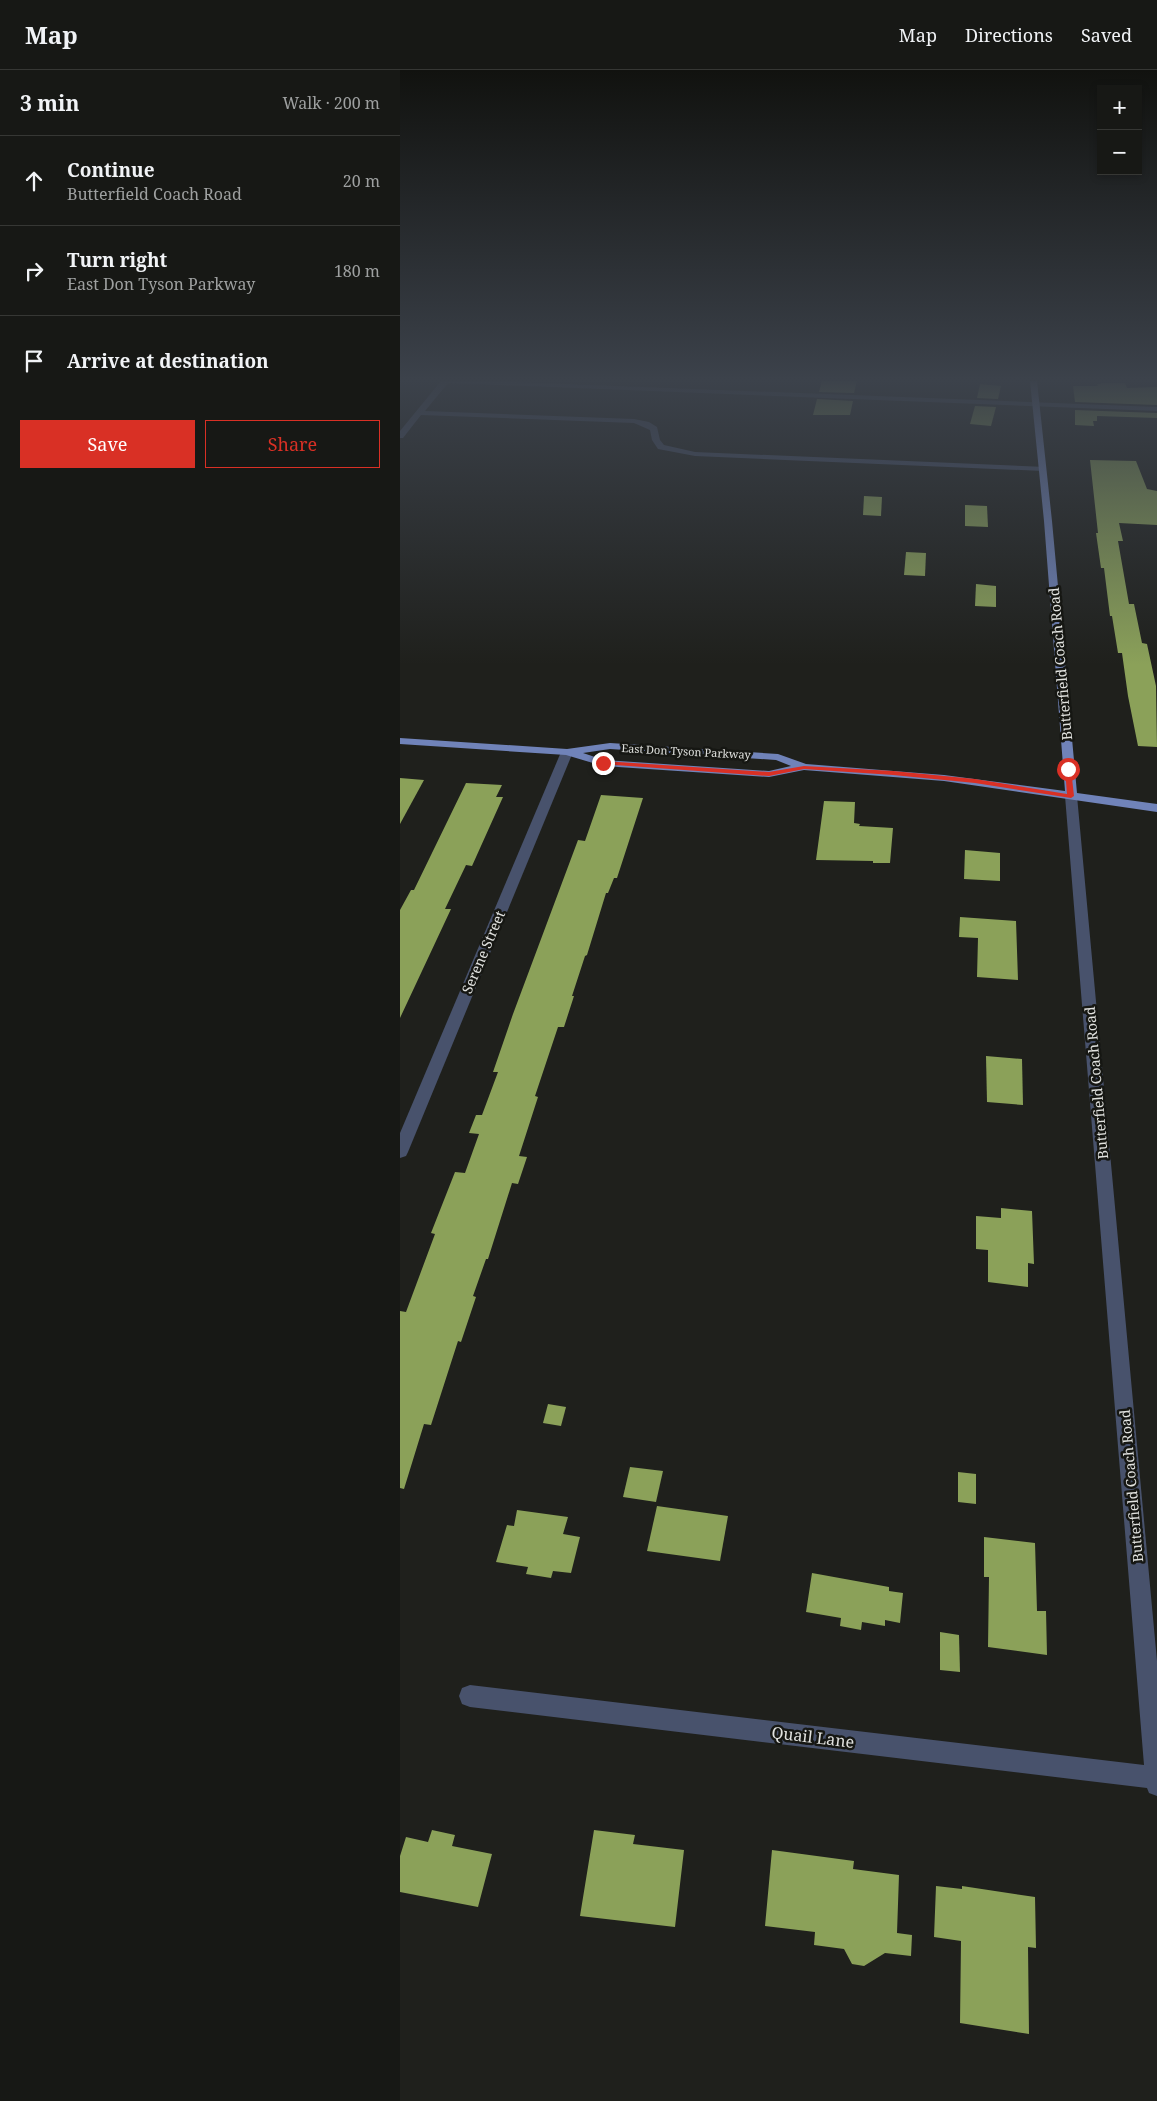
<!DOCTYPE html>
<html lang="en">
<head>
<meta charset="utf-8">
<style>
  body { margin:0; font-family:"Noto Serif",serif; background:#242522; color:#f1f3f6 }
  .controls { position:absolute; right:15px; top:15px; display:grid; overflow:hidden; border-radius:0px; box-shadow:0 2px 8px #0003 }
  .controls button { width:45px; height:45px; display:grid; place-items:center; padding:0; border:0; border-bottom:1px solid #363734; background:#171815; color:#f1f3f6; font:25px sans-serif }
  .stop { position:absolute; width:15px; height:15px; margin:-11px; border:4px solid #d93025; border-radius:50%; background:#fff }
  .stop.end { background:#d93025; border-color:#fff; box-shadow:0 1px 5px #0008 }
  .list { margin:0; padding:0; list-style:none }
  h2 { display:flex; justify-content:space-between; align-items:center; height:65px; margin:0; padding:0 20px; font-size:21px }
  h2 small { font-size:16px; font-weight:400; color:#9ea0a0 }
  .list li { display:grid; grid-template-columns:32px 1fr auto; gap:15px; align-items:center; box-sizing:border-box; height:90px; padding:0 20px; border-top:1px solid #363734 }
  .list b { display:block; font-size:19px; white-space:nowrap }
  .list p { margin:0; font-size:16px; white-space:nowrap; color:#9ea0a0 }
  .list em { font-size:16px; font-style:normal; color:#9ea0a0 }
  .actions { display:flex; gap:10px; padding:15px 20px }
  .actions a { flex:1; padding:11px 0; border:1px solid #d93025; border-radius:0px; text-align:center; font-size:18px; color:#d93025 }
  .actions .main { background:#d93025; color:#fff }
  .icon { flex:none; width:28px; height:28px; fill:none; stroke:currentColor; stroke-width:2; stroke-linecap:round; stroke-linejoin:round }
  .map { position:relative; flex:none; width:757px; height:2031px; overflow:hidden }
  header { display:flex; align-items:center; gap:30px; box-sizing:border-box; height:70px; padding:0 25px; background:#171815; border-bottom:1px solid #363734 }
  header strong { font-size:24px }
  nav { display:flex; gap:28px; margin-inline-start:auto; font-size:18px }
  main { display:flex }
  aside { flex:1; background:#171815 }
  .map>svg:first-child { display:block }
  .building { fill:#8ba159 }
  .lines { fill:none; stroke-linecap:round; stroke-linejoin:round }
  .minor { fill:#48526c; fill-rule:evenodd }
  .major { fill:#7083b9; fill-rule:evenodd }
  .route { fill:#d93025 }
  .labels { text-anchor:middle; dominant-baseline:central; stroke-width:5; stroke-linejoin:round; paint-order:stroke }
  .far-street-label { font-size:11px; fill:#e1e2df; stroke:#161713 }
  .street-label { font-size:14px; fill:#e1e2df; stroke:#161713 }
  .near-street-label { font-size:16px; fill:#e1e2df; stroke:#161713 }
</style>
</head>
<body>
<header>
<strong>Map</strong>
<nav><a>Map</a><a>Directions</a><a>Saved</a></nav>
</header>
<main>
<aside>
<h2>3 min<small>Walk · 200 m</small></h2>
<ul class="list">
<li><svg class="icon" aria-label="ahead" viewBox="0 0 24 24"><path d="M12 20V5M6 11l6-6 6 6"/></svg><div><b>Continue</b><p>Butterfield Coach Road</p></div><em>20 m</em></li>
<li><svg class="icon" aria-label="right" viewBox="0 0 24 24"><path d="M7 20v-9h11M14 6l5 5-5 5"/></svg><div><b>Turn right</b><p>East Don Tyson Parkway</p></div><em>180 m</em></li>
<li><svg class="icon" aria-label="arrive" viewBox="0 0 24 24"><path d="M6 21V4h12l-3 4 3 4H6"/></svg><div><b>Arrive at destination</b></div></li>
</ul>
<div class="actions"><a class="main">Save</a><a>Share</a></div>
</aside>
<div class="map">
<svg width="757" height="2031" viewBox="0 0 757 2031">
  <rect width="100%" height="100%" fill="#1f201c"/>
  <!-- building -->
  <g class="building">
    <path d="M422,311H457L454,323L419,322Z"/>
    <path d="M701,313H725L727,318L757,317V335L675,332L673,316H698L697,314H701Z"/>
    <path d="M580,314L601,316L598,329L577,328Z"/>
    <path d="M417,329L453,331L450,345H413Z"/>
    <path d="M575,336L596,337L591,356L570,354Z"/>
    <path d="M675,340L757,343V348L697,346V351H693L694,356L675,355Z"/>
    <path d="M690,390L736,391L747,419L757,421V455L719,453L723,471H718L729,534H734L742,573L747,574L756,616L757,677L738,676L728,626L722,583H718L712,546H710L704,498H701L696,463H698Z"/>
    <path d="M464,426L482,427L481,446L463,445Z"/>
    <path d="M565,435L587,436L588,457L565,456Z"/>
    <path d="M506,482L526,483L525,506L504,505Z"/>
    <path d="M576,514L596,516V537L575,536Z"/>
    <path d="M0,708L24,710L0,754Z"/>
    <path d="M66,713L102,715L96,727H103L72,796L66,795L45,839H51L0,948V840L11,820H14Z"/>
    <path d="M201,725L243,728L217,808H214L208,823H206L187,885L185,886L172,926H174L164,957H158L135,1026L138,1027L119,1086L127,1087L118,1114L112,1113L88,1189H86L73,1226L76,1227L61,1272L58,1271L31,1355L24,1354L4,1419L0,1418V1241L6,1242L35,1164L31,1163L55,1102L65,1103L79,1064L69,1063L76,1045H82L98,1002H93L113,944L178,770L185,771Z"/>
    <path d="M424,731L455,732L454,753L460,754L459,756L493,758L490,793H473V791L416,790Z"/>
    <path d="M565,780L600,783V811L564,809Z"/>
    <path d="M560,847L616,851L618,910L577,907L578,868L559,867Z"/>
    <path d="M586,986L622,989L623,1035L587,1032Z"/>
    <path d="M601,1138L632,1141L634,1194L628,1193V1217L588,1212V1180L576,1179V1146L601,1148Z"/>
    <path d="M148,1334L166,1337L161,1356L143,1353Z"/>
    <path d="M230,1397L263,1401L256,1432L223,1427Z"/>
    <path d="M558,1402L576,1404V1434L558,1432Z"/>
    <path d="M257,1436L328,1446L320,1491L247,1481Z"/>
    <path d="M117,1440L168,1447L163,1464L180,1467L171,1503L153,1501L151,1508L126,1504L128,1497L96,1492L107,1455L114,1456Z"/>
    <path d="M584,1467L635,1473L637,1541H646L647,1585L588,1577L589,1507H584Z"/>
    <path d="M412,1503L489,1517V1521L503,1523L500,1553L485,1550V1556L462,1552L461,1560L440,1556L441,1548L406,1542Z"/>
    <path d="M540,1562L559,1565L560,1602L540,1600Z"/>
    <path d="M32,1760L55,1765L52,1776L92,1784L78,1837L0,1822V1786L6,1767L28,1772Z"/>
    <path d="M194,1760L235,1765L233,1774L284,1780L275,1857L180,1846Z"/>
    <path d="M372,1780L454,1791L453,1799L499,1805L497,1863L512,1865L511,1886L485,1883L464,1896L452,1894L444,1879L414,1875L415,1862L365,1856Z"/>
    <path d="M536,1816L562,1819V1816L635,1827L636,1878L628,1877L629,1964L560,1953L561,1871L534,1867Z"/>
  </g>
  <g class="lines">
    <!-- minor -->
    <g class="minor">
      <path d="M41,311H91L757,337V341L48,313L25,341L234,349L249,352L257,357L260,370L264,375L295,382L646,397V401H643L295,386L258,379L252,370L250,360L234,353L21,345L3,368H0V361Z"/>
      <path d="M167,679L173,682L8,1082L6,1086L0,1088V1063L161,682Z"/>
      <path d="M671,722L677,726L757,1591V1726L749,1723L747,1718L70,1637L62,1634L59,1626L62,1618L70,1615L744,1695L665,726Z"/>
    </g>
    <!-- major -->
    <path class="major" d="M630,311H637L652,451L677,723L757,734V742L544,711L404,700L369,707L203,696L166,685L0,674V668L167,679L210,673L378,684L406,694L544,705L665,721L644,451ZM210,679L376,690L391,696L369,701L204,690L183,683Z"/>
  </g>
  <!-- sky -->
  <linearGradient id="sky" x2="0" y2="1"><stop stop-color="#11120f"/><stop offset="0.52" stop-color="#3c424b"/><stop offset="1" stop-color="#3c424b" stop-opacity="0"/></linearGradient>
  <rect width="757" height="595" fill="url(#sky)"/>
  <!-- route -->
  <path class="route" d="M203,691L369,702L404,696L493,701L575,709L667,724L665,699L668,697L671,699L674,726L671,728L575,713L493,705L404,699L369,706L201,694Z"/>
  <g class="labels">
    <!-- far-street labels -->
    <g class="far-street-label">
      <text transform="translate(286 681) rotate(3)">East Don Tyson Parkway</text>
    </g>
    <!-- street labels -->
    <g class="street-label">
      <text transform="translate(660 594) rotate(-95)">Butterfield Coach Road</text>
      <text transform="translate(83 882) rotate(-67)">Serene Street</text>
      <text transform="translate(696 1013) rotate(-95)">Butterfield Coach Road</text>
      <text transform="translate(731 1416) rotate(-95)">Butterfield Coach Road</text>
    </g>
    <!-- near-street labels -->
    <g class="near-street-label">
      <text transform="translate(413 1667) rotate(7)">Quail Lane</text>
    </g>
  </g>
</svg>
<div class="controls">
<button>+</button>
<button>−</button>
</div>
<div class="stop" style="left:668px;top:699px"></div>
<div class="stop end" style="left:203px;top:693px"></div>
</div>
</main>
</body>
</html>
